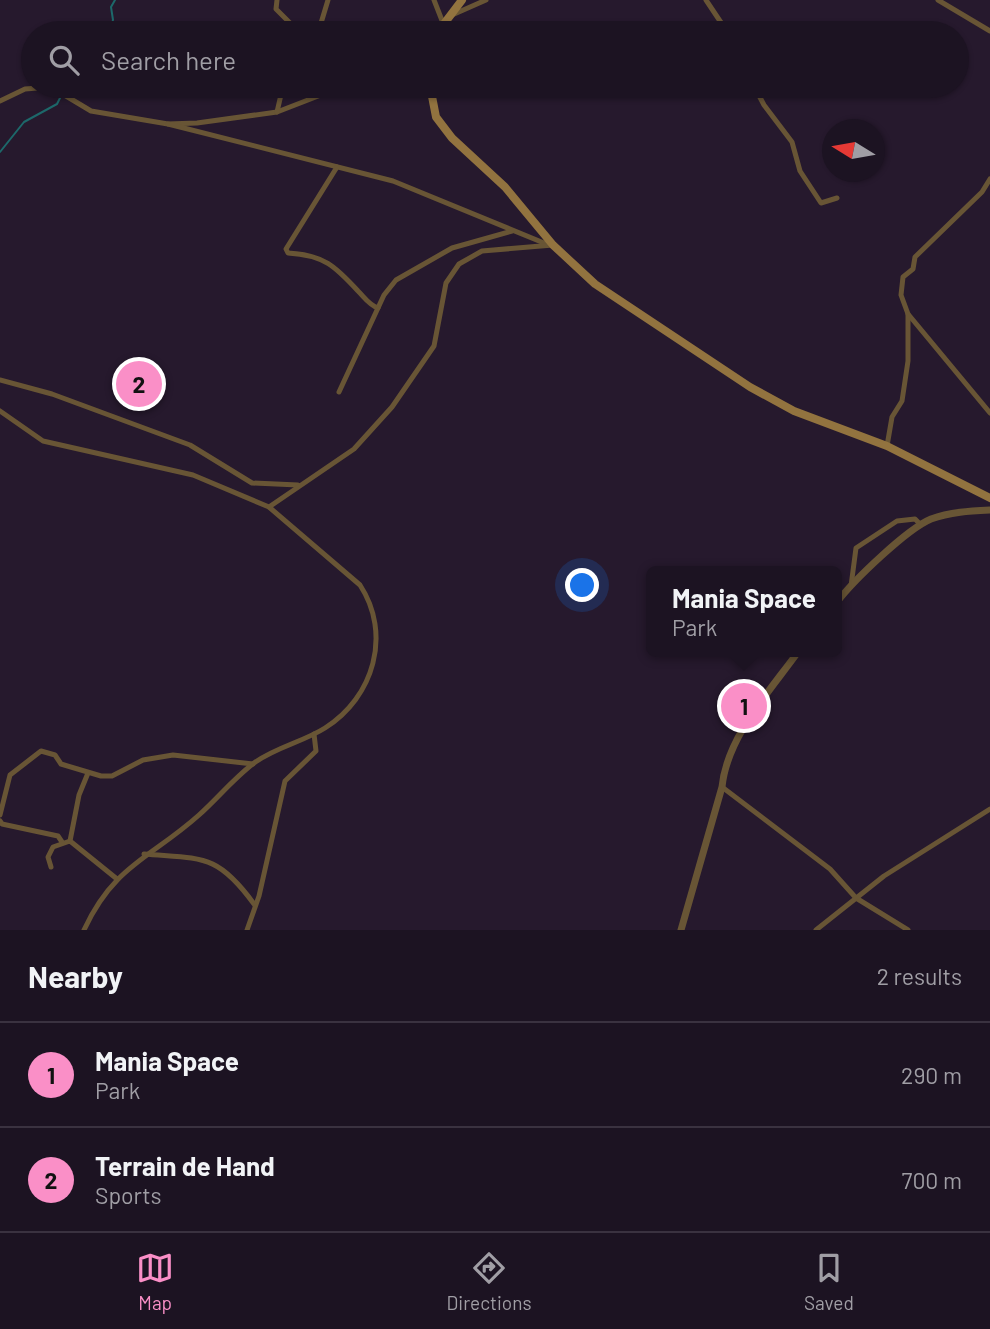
<!DOCTYPE html>
<html lang="en">
<head>
<meta charset="utf-8">
<style>
  body { margin:0; font-family:Barlow,sans-serif; background:#251c2a; color:#f1f3f6 }
  .compass { position:absolute; left:822px; top:119px; width:63px; height:63px; border-radius:50%; background:#1c1322; box-shadow:0 2px 5px #0004; rotate:281deg }
  .you { position:absolute; left:583px; top:586px; width:24px; height:24px; margin:-18px; border:5px solid #fff; border-radius:50%; background:#1a73e8; box-shadow:0 0 0 10px #1a73e833 }
  .badge { display:grid; place-items:center; width:46px; height:46px; border-radius:50%; background:#fa8fc7; color:#111; font-size:23px; font-weight:700 }
  .pin { position:absolute; translate:-50% -50%; border:4px solid #fff; box-shadow:0 2px 7px #0006 }
  .popup { position:absolute; left:646px; top:566px; width:196px; height:91px; box-sizing:border-box; display:grid; place-content:center; border-radius:10px; background:#1c1322; filter:drop-shadow(0 2px 5px #0005); font-size:23px; white-space:nowrap; color:#a09ea5 }
  .popup b { font-size:26px; color:#f1f3f6 }
  .popup::after { content:''; position:absolute; left:50%; top:100%; margin-left:-14px; border:14px solid transparent; border-top-color:#1c1322 }
  .list { margin:0; padding:0; list-style:none }
  h2 { display:flex; justify-content:space-between; align-items:center; height:91px; margin:0; padding:0 28px; font-size:30px }
  h2 small { font-size:23px; font-weight:400; color:#a09ea5 }
  .list li { display:grid; grid-template-columns:46px 1fr auto; gap:21px; align-items:center; box-sizing:border-box; height:105px; padding:0 28px; border-top:2px solid #3a3240 }
  .list b { display:block; font-size:26px; white-space:nowrap }
  .list p { margin:0; font-size:23px; white-space:nowrap; color:#a09ea5 }
  .list em { font-size:23px; font-style:normal; color:#a09ea5 }
  .icon { flex:none; width:38px; height:38px; fill:none; stroke:currentColor; stroke-width:2; stroke-linecap:round; stroke-linejoin:round }
  .map { position:relative; flex:none; width:990px; height:930px; overflow:hidden }
  .search { position:absolute; background:#1c1322; box-shadow:0 2px 5px #0004; left:21px; right:21px; top:21px; height:77px; display:flex; align-items:center; gap:18px; box-sizing:border-box; padding:0 24px; border-radius:38px; color:#a09ea5; font-size:26px }
  .sheet { height:301px; background:#1c1322 }
  nav { display:flex; justify-content:space-around; align-items:center; box-sizing:border-box; height:98px; border-top:2px solid #3a3240; background:#1c1322; font-size:19px; color:#a09ea5 }
  nav a { display:grid; justify-items:center; gap:4px }
  nav .on { color:#fa8fc7 }
  .map>svg:first-child { display:block }
  .lines { fill:none; stroke-linecap:round; stroke-linejoin:round }
  .stream { stroke:#1d686a; stroke-width:2 }
  .minor { stroke:#685535; stroke-width:5 }
  .tertiary { stroke:#685535; stroke-width:7 }
  .secondary { stroke:#92733f; stroke-width:8 }
</style>
</head>
<body>
<div class="map">
<svg width="990" height="930" viewBox="0 0 990 930">
  <rect width="100%" height="100%" fill="#26192d"/>
  <g class="lines">
    <!-- stream -->
    <g class="stream">
      <path d="M108,33L113,20L111,7L115,0"/>
      <path d="M65,92L70,93L76,86"/>
      <path d="M0,152L24,122L57,104L61,96"/>
    </g>
    <!-- minor -->
    <g class="minor">
      <path d="M277,0L276,9L291,24L293,33"/>
      <path d="M434,0L443,23"/>
      <path d="M706,0L728,33"/>
      <path d="M938,0L990,31"/>
      <path d="M452,15L486,0"/>
      <path d="M318,33L328,0"/>
      <path d="M754,86L764,105L792,142L800,171L821,203L837,198"/>
      <path d="M0,101L25,89L51,87L91,111L168,124L197,123L277,112L344,86"/>
      <path d="M277,112L283,86"/>
      <path d="M168,124L393,181L544,243"/>
      <path d="M337,167L286,249L288,253C324,255 335,266 358,291C365,298 369,305 378,308"/>
      <path d="M990,179L982,192L915,257L913,269L903,277L901,295L908,314L990,413"/>
      <path d="M0,380L52,394L190,445L252,483L298,485"/>
      <path d="M339,392L384,295L396,280L452,248L512,231"/>
      <path d="M0,411L43,441L193,475L269,507"/>
      <path d="M887,446L892,417L902,401L908,361V314"/>
      <path d="M851,586L856,548L897,521L915,519L921,525"/>
      <path d="M722,787L830,869L856,898L908,930"/>
      <path d="M0,815L10,775L41,751L55,755L61,764L101,776H112L143,760L173,755L253,764"/>
      <path d="M0,821L2,824L58,836L62,842"/>
      <path d="M70,841L79,795L88,773"/>
      <path d="M144,854C202,859 217,853 254,904"/>
      <path d="M51,867L48,857L53,847L70,841L117,879"/>
      <path d="M84,930C114,865 151,858 199,815C218,798 233,779 254,763C276,747 303,742 325,728C374,697 392,634 360,585L269,507L354,449L392,407L434,346L446,283L459,264L482,251L553,245"/>
      <path d="M247,930L259,896L285,781L316,751L314,734"/>
      <path d="M816,930L884,876L990,809"/>
    </g>
    <!-- tertiary -->
    <g class="tertiary">
      <path d="M837,602C854,580 907,529 931,519C950,512 970,511 990,510"/>
      <path d="M681,930L722,787C727,737 769,692 798,652"/>
    </g>
    <!-- secondary -->
    <g class="secondary">
      <path d="M437,33L462,0"/>
      <path d="M430,86L436,117L452,138L505,187L553,245L595,284L750,387L794,411L887,446L990,498"/>
    </g>
  </g>
</svg>
<svg class="compass" viewBox="-18 -18 36 36"><path d="M0-13l5 13h-10z" fill="#e53935"/><path d="M0 13l5-13h-10z" fill="#a09ea5"/></svg>
<div class="you"></div>
<div class="pin badge" style="left:744px;top:706px">1</div>
<div class="popup"><b>Mania Space</b>Park</div>
<div class="pin badge" style="left:139px;top:384px">2</div>
<div class="search"><svg class="icon" aria-label="search" viewBox="0 0 24 24"><circle cx="10" cy="10" r="6"/><path d="M15 15l6 6"/></svg>Search here</div>
</div>
<section class="sheet">
<h2>Nearby<small>2 results</small></h2>
<ul class="list">
<li><span class="badge">1</span><div><b>Mania Space</b><p>Park</p></div><em>290 m</em></li>
<li><span class="badge">2</span><div><b>Terrain de Hand</b><p>Sports</p></div><em>700 m</em></li>
</ul>
</section>
<nav>
<a class="on"><svg class="icon" aria-label="map" viewBox="0 0 24 24"><path d="M3 6l6-2 6 2 6-2v14l-6 2-6-2-6 2zM9 4v14M15 6v14"/></svg>Map</a>
<a><svg class="icon" aria-label="directions" viewBox="0 0 24 24"><path d="M12 3l9 9-9 9-9-9zM9 14v-3h6M13 9l2 2-2 2"/></svg>Directions</a>
<a><svg class="icon" aria-label="saved" viewBox="0 0 24 24"><path d="M7 4h10v16l-5-4-5 4z"/></svg>Saved</a>
</nav>
</body>
</html>
